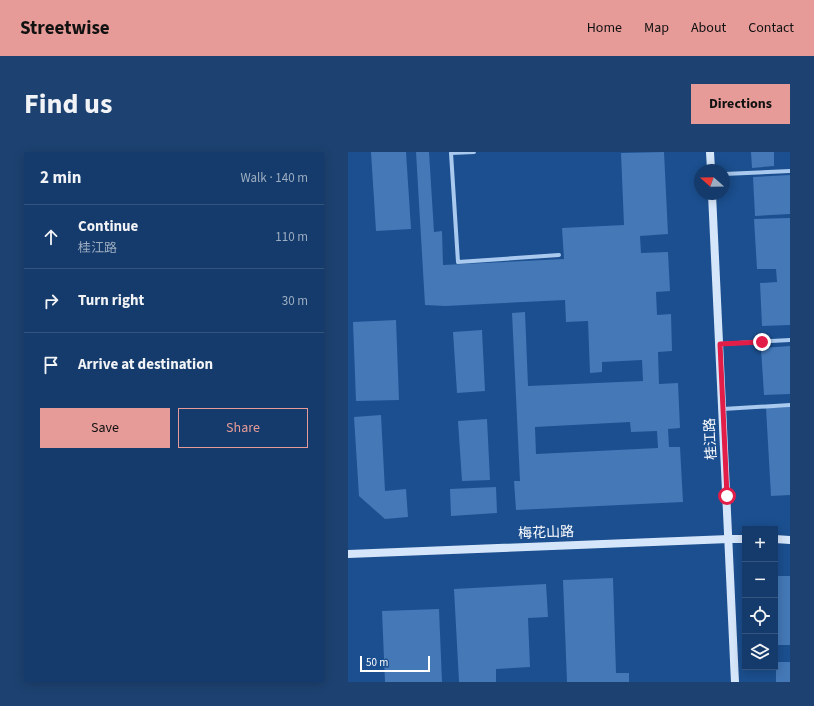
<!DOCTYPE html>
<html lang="en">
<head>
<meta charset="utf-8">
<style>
  body { margin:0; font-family:"Source Sans 3","Noto Sans SC",sans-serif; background:#1d4271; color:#f1f3f6 }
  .controls { position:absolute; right:12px; bottom:12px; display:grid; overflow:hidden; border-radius:0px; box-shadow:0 2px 10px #0003 }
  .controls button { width:36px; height:36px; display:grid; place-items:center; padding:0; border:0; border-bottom:1px solid #33557e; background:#143b6b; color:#f1f3f6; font:20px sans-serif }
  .compass { position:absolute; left:346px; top:12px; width:36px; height:36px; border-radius:50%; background:#143b6b; box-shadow:0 2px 10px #0003; rotate:290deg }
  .scale { position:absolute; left:12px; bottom:10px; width:70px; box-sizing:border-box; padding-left:4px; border:2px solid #fff; border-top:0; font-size:11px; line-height:14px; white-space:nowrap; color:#fff; -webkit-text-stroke:3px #1b4f8f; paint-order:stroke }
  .stop { position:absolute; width:12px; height:12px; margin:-9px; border:3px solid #e11d48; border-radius:50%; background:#fff }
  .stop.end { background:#e11d48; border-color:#fff; box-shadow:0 1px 4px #0008 }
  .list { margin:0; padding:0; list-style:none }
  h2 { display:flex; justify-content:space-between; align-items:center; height:52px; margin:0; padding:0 16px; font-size:17px }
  h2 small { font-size:13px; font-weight:400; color:#9dadc1 }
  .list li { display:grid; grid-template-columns:26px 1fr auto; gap:12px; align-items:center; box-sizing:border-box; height:64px; padding:0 16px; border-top:1px solid #33557e }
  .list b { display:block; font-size:15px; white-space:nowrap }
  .list p { margin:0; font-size:13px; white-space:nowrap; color:#9dadc1 }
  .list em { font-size:13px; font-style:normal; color:#9dadc1 }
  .actions { display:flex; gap:8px; padding:12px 16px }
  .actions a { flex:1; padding:9px 0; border:1px solid #e69b98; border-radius:0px; text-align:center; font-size:14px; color:#e69b98 }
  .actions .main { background:#e69b98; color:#111 }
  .icon { flex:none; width:22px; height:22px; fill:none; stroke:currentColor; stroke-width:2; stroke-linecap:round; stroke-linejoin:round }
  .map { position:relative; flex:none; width:442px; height:530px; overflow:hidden; border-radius:0px }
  header { display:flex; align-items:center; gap:24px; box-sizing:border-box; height:56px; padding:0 20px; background:#e69b98; color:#111 }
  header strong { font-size:19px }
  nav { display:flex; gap:22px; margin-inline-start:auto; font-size:14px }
  .intro { display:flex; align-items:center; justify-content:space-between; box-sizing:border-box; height:96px; padding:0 24px }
  h1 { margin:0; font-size:28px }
  .button { padding:10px 18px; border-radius:0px; background:#e69b98; color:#111; font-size:14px; font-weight:700 }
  main { display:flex; gap:24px; padding:0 24px }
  aside { flex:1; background:#143b6b; border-radius:0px; box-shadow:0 2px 10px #0003 }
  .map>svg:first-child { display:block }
  .building { fill:#4478b7; fill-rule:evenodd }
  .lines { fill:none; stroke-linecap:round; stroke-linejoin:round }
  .street { stroke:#a9c9ee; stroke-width:4 }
  .secondary { stroke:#d6e6fa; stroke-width:8 }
  .route { stroke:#e11d48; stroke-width:5 }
  .labels { text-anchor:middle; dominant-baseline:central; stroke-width:3; stroke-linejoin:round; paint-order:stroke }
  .street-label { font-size:14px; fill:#fff; stroke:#1b4f8f }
</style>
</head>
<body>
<header>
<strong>Streetwise</strong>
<nav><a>Home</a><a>Map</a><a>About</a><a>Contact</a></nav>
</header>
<div class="intro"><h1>Find us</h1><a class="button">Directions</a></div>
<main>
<aside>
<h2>2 min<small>Walk · 140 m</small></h2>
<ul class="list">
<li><svg class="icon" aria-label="ahead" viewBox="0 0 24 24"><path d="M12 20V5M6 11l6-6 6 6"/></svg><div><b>Continue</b><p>桂江路</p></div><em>110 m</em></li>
<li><svg class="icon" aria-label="right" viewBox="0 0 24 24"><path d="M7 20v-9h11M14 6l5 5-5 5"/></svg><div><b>Turn right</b></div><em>30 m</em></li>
<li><svg class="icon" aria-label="arrive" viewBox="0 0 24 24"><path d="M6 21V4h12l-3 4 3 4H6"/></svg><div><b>Arrive at destination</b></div></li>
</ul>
<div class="actions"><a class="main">Save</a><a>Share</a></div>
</aside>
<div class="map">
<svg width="442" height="530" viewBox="0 0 442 530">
  <rect width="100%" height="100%" fill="#1b4f8f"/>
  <!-- building -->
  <g class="building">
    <path d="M23,0H58L63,77L28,79Z"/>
    <path d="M68,0H81L86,80L94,79L95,113L216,107L214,76L276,73L273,1L316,0L320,82L292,84L293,101L320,100L322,139L308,140L309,163L323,162L324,199L310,200L311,232L330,231L332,276L320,277L321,295H332L335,350L168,358L166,329H172L164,161L177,160L180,234L295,229L294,208L254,210V220L242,221L240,169L218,170L217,148L97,154L77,153ZM282,270L283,280L309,279L310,296L188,302L187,275Z"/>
    <path d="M403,0H426V14L404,16Z"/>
    <path d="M442,23V62L407,64L405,25Z"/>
    <path d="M442,66V173L414,174L412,131L429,130L428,117H409L406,67Z"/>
    <path d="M48,168L51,248L8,249L5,170Z"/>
    <path d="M134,178L137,239L109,241L105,180Z"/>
    <path d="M442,194V242L416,243L413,196Z"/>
    <path d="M442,255V343L423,344L418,256Z"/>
    <path d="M33,263L37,339L58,337L60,365L37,367L11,344L6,265Z"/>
    <path d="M139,267L142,328L114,329L110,269Z"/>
    <path d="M148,335L149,361L103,364L102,337Z"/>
    <path d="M427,424H442V493H429Z"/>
    <path d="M265,426L268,521H281V530H219L215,428Z"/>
    <path d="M198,432L200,465L180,466L182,515L148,517V530H111L106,437Z"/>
    <path d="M91,457L94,530H37L34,459Z"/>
    <rect x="428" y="510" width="14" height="20"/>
  </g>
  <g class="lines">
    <!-- street -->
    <g class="street">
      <path d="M126,0L103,1L110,110L211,103"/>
      <path d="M376,22L442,19"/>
      <path d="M372,192L442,188"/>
      <path d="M375,257L442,253"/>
    </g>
    <!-- secondary -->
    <g class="secondary">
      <path d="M362,0L363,18"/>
      <path d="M364,42L387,530"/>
      <path d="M427,387L442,388"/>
      <path d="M0,402L381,387H397"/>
    </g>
  </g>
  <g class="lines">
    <!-- route -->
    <path class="route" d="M379,344L372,192L414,190"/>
  </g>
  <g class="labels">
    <!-- street labels -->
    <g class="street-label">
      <text transform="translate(363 287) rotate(-93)">桂江路</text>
      <text transform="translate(198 381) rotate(-2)">梅花山路</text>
    </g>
  </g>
</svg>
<div class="controls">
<button>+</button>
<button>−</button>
<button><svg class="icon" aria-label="locate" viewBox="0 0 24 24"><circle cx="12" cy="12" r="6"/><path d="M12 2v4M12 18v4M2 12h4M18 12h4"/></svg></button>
<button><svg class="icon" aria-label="layers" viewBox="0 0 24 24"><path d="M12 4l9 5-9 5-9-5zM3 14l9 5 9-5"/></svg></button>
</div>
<svg class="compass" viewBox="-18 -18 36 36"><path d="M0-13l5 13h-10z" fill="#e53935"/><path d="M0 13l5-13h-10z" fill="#9dadc1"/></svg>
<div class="scale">50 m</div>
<div class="stop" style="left:379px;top:344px"></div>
<div class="stop end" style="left:414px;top:190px"></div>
</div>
</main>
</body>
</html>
